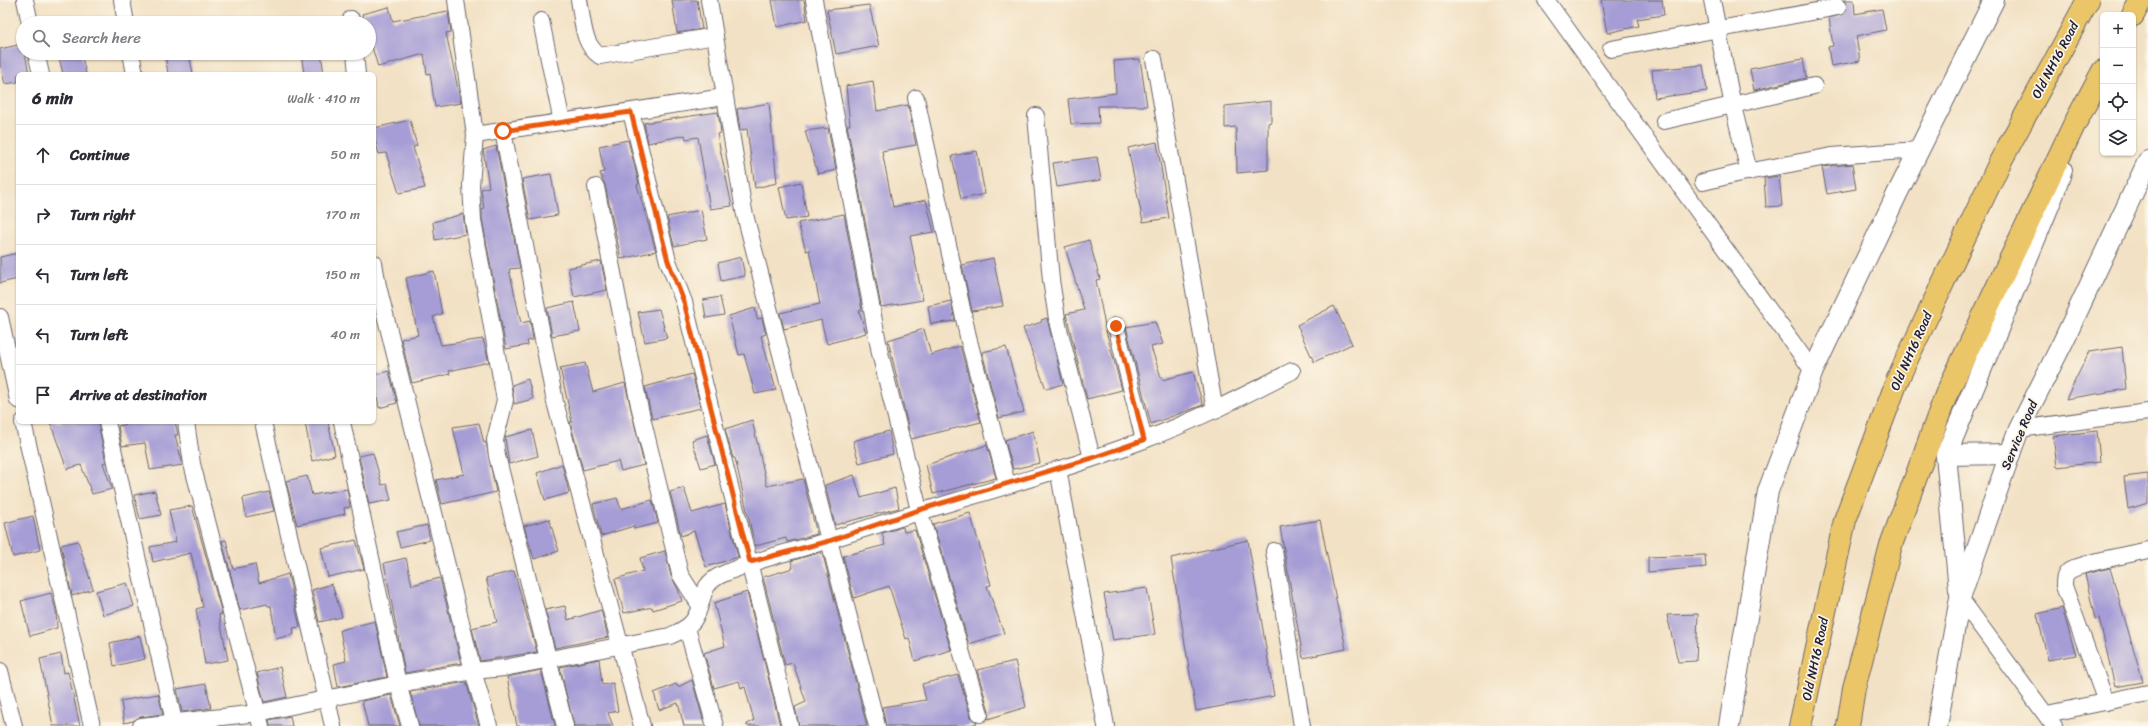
<!DOCTYPE html>
<html lang="en">
<head>
<meta charset="utf-8">
<style>
  body { margin:0; font-family:Sriracha,sans-serif; background:#f7f7f7; color:#2b2b33 }
  .controls { position:absolute; right:12px; top:12px; display:grid; overflow:hidden; border-radius:6px; box-shadow:0 1px 3px #0004 }
  .controls button { width:36px; height:36px; display:grid; place-items:center; padding:0; border:0; border-bottom:1px solid #e1e1e2; background:#fff; color:#2b2b33; font:20px sans-serif }
  .stop { position:absolute; width:12px; height:12px; margin:-9px; border:3px solid #ea580c; border-radius:50%; background:#fff }
  .stop.end { background:#ea580c; border-color:#fff; box-shadow:0 1px 4px #0008 }
  .list { margin:0; padding:0; list-style:none }
  h2 { display:flex; justify-content:space-between; align-items:center; height:52px; margin:0; padding:0 16px; font-size:17px }
  h2 small { font-size:13px; font-weight:400; color:#7c7c81 }
  .list li { display:grid; grid-template-columns:26px 1fr auto; gap:12px; align-items:center; box-sizing:border-box; height:60px; padding:0 16px; border-top:1px solid #e1e1e2 }
  .list b { display:block; font-size:15px; white-space:nowrap }
  .list em { font-size:13px; font-style:normal; color:#7c7c81 }
  .icon { flex:none; width:22px; height:22px; fill:none; stroke:currentColor; stroke-width:2; stroke-linecap:round; stroke-linejoin:round }
  .map { position:relative; flex:none; width:2148px; height:726px; overflow:hidden }
  .search { position:absolute; background:#fff; box-shadow:0 1px 3px #0004; left:16px; top:16px; width:360px; height:44px; display:flex; align-items:center; gap:10px; box-sizing:border-box; padding:0 14px; border-radius:22px; color:#7c7c81; font-size:15px }
  .panel { position:absolute; background:#fff; box-shadow:0 1px 3px #0004; left:16px; top:72px; width:360px; height:352px; border-radius:6px }
  .map>svg:first-child { display:block }
  .building { fill:#a69dd6 }
  .lines { fill:none; stroke-linecap:round; stroke-linejoin:round }
  .minor-casing { stroke:#6b656b; stroke-width:18 }
  .tertiary-casing { stroke:#6b656b; stroke-width:22 }
  .primary-casing { stroke:#6b656b; stroke-width:24 }
  .minor { stroke:#fff; stroke-width:16 }
  .tertiary { stroke:#fff; stroke-width:20 }
  .primary { stroke:#ebc669; stroke-width:22 }
  .route { stroke:#ea580c; stroke-width:5 }
  .labels { text-anchor:middle; dominant-baseline:central; stroke-width:3.5; stroke-linejoin:round; paint-order:stroke }
  .street-label { font-size:13px; fill:#22223b; stroke:#fcf5e5 }
</style>
</head>
<body>
<div class="map">
<svg width="2148" height="726" viewBox="0 0 2148 726">
  <rect width="100%" height="100%" fill="#fcf5e5"/>
  <filter id="ink" filterUnits="userSpaceOnUse"><feTurbulence type="fractalNoise" baseFrequency=".025" numOctaves="2"/><feDisplacementMap in="SourceGraphic" scale="8" xChannelSelector="R" yChannelSelector="G"/><feConvolveMatrix kernelMatrix="1 2 1 2 8 2 1 2 1" color-interpolation-filters="sRGB"/></filter>
  <filter id="wash" filterUnits="userSpaceOnUse"><feTurbulence type="fractalNoise" baseFrequency=".012" numOctaves="4" result="noise"/><feDisplacementMap in="SourceGraphic" scale="16" xChannelSelector="R" yChannelSelector="G"/><feGaussianBlur stdDeviation="0.9" result="paint"/><feColorMatrix in="noise" values="0 0 0 0 0 0 0 0 0 0 0 0 0 0 0 0 0 1.4 0 .05"/><feComposite in="paint" operator="in"/></filter>
  <g filter="url(#wash)">
    <rect width="100%" height="100%" fill="#f2e1c4"/>
    <g id="blocks">
      <!-- building -->
      <g class="building">
        <path d="M672,0H697L702,29L677,33Z"/>
        <path d="M772,0H804L807,20L777,27Z"/>
        <path d="M1601,0H1662L1664,15L1637,19L1639,26L1607,33Z"/>
        <path d="M1844,0H1854L1855,14L1882,9L1886,30L1856,36L1860,61L1831,66L1828,47L1833,46L1829,18L1844,14L1847,6Z"/>
        <path d="M869,5L879,46L836,54L827,10Z"/>
        <path d="M389,7L393,21L448,11L451,32L446,33L461,103L435,107L430,73L427,74L424,54L378,67L369,37V23H365L362,14Z"/>
        <path d="M23,44V53H25L29,74H18V82L5,84L0,64V49Z"/>
        <path d="M58,53H81L86,74H63Z"/>
        <path d="M174,53H189L193,74H168L165,55Z"/>
        <path d="M301,53H321L324,74H304Z"/>
        <path d="M1140,59L1147,106H1098L1099,123L1071,124L1068,99L1116,93L1114,61Z"/>
        <path d="M1803,59L1806,78L1754,90L1750,69Z"/>
        <path d="M1703,65L1707,91L1655,98L1652,70Z"/>
        <path d="M873,81L877,111L908,105L916,145L882,151L893,207L926,200L934,232L910,236L923,300L881,307L847,125H850L846,86Z"/>
        <path d="M1271,101V122L1268,123V170L1237,173L1236,127L1225,128V106Z"/>
        <path d="M769,103L777,183L755,188L747,129L740,130L737,109Z"/>
        <path d="M718,112L721,133L717,134L732,206L710,209L698,137L686,139L685,135L648,143L644,123Z"/>
        <path d="M410,120L417,146L413,147L425,188L399,193L386,153L379,154L374,137V128Z"/>
        <path d="M828,128L836,170L818,174L805,131Z"/>
        <path d="M628,140L639,184L637,185L656,251L621,259L605,185L600,173L604,172L599,146Z"/>
        <path d="M1157,142L1169,218L1143,222L1128,148Z"/>
        <path d="M496,146L520,268L509,269L521,323L530,321L533,340L527,341L528,345L506,349L482,219V209H484L481,189L489,187L483,150Z"/>
        <path d="M977,151L985,194L961,199L952,156Z"/>
        <path d="M1097,157L1101,180L1057,187L1053,163Z"/>
        <path d="M1852,164L1856,189L1827,194L1822,167Z"/>
        <path d="M551,174L558,215L530,220L522,179Z"/>
        <path d="M1779,176L1782,206L1766,207L1764,178Z"/>
        <path d="M801,182L807,217L786,220L779,187Z"/>
        <path d="M701,210L707,239L674,246L667,217Z"/>
        <path d="M463,214L466,234L435,240L433,222Z"/>
        <path d="M844,214L862,310L859,311L866,333L827,344L821,320L784,329L780,313L820,304L809,250L806,251L798,223Z"/>
        <path d="M1089,240L1100,279L1096,280L1106,331L1122,390L1087,399L1066,314L1084,310L1065,247Z"/>
        <path d="M18,253V279L0,283V257Z"/>
        <path d="M741,257L745,276L721,281L718,263Z"/>
        <path d="M993,258L1003,306L972,311L962,265Z"/>
        <path d="M601,261L607,290L574,297L568,268Z"/>
        <path d="M434,271L442,314L433,317L441,345L483,339L489,362L449,371L450,374L412,383L401,339L418,335L406,278Z"/>
        <path d="M720,297L724,315L706,318L703,300Z"/>
        <path d="M951,301L955,321L931,324L928,306Z"/>
        <path d="M574,302L580,331L552,336L547,308Z"/>
        <path d="M1334,306L1352,344L1314,362L1297,325Z"/>
        <path d="M755,308L757,319L762,318L766,334L761,336L776,390L755,394L744,354L739,355L729,316Z"/>
        <path d="M659,309L667,338L645,342L638,312Z"/>
        <path d="M1047,318L1063,384L1046,389L1023,328L1042,322L1041,320Z"/>
        <path d="M1155,322L1163,344L1151,347L1162,380L1193,372L1203,405L1151,424L1126,327Z"/>
        <path d="M924,329L931,355L960,346L981,422L911,439L888,340Z"/>
        <path d="M1006,347L1024,412L999,418L982,352Z"/>
        <path d="M2122,347L2126,389L2066,399L2089,352Z"/>
        <path d="M585,363L593,392L625,383L644,465L621,471L618,461L583,470L570,422H572L560,368Z"/>
        <path d="M389,371L397,403L379,408L374,375Z"/>
        <path d="M692,374L701,408L652,419L645,387Z"/>
        <path d="M528,379L533,399L514,404L512,385Z"/>
        <path d="M752,420L767,486L803,479L817,534L787,542L786,538L755,546L735,458H733L725,429Z"/>
        <path d="M50,422H98L106,462L103,463L112,489L92,494L81,465L67,469Z"/>
        <path d="M139,422H175L178,435H175L183,465L150,470L145,443L122,446L118,426Z"/>
        <path d="M305,422H328L335,455L312,461Z"/>
        <path d="M479,423L484,443L486,442L496,492L442,504L436,480L464,474L453,427Z"/>
        <path d="M532,430L538,456L509,464L505,437Z"/>
        <path d="M889,431L893,454L859,463L853,441Z"/>
        <path d="M1033,431L1040,463L1013,469L1005,440Z"/>
        <path d="M2097,431L2100,462L2057,467L2053,436Z"/>
        <path d="M707,435L715,464L701,468L692,440Z"/>
        <path d="M987,445L996,478L933,494L926,465Z"/>
        <path d="M373,453L382,485L387,484L391,500L369,504L359,456Z"/>
        <path d="M562,464L569,493L545,500L537,473Z"/>
        <path d="M2148,474V503L2128,509L2124,477Z"/>
        <path d="M854,475L861,498L895,488L899,508L835,525L825,485Z"/>
        <path d="M307,476L312,495L347,489L350,507L344,508L345,514L297,525L286,481Z"/>
        <path d="M684,488L692,513L725,504L738,557L706,567L694,531L681,536L670,492Z"/>
        <path d="M155,491L161,515L140,519L134,495Z"/>
        <path d="M269,492L274,511L246,517L243,498Z"/>
        <path d="M617,498L621,509L652,500L658,523L634,529V526L601,536L593,504Z"/>
        <path d="M192,506L222,614L219,615L228,660L205,664L196,609L203,607L191,553L153,562L150,547L176,542L169,510Z"/>
        <path d="M970,513L991,585L987,586L1004,633L969,644L933,524Z"/>
        <path d="M33,516L40,550L13,557L5,523Z"/>
        <path d="M549,519L559,551L534,559L524,526Z"/>
        <path d="M1320,520L1346,649L1303,658L1280,527Z"/>
        <path d="M427,525L430,540L400,547L396,532Z"/>
        <path d="M903,527L904,532L915,530L951,650L915,661L909,638L906,639L889,586L854,598L843,556L885,545L882,533Z"/>
        <path d="M226,540L233,569L255,564L259,583L288,574L300,627L293,628L294,634L276,639L271,606H268L267,604L240,610L222,541Z"/>
        <path d="M356,540L364,569L328,577L321,548Z"/>
        <path d="M1248,540L1274,696L1196,711L1171,558Z"/>
        <path d="M78,541L93,589L72,596L61,545Z"/>
        <path d="M665,551L671,576L678,589L682,601L653,610L652,607L624,613L615,579L643,571L640,558Z"/>
        <path d="M821,552L824,559L867,726H799L795,707L806,702L793,663L785,665L763,577L793,568L791,561Z"/>
        <path d="M1705,555L1706,567L1648,572V557Z"/>
        <path d="M406,558L412,585L440,578L461,663L405,673L384,563Z"/>
        <path d="M2110,568L2143,682L2115,687L2099,618L2095,619L2085,574Z"/>
        <path d="M514,571L537,652L480,661L472,628L497,622L486,578Z"/>
        <path d="M127,583L134,606L103,615L96,591Z"/>
        <path d="M332,584L342,617L319,622L312,590Z"/>
        <path d="M1147,588L1155,634L1113,640L1104,594Z"/>
        <path d="M747,592L777,713L780,726H747V724L754,721L745,687L741,688L739,681L714,688L704,653L725,646L714,603Z"/>
        <path d="M51,593L56,610L57,628L30,636L21,601Z"/>
        <path d="M565,606L568,620L601,610L608,637L555,648L545,610Z"/>
        <path d="M2062,608L2076,655L2048,660L2037,614Z"/>
        <path d="M1698,614L1696,661L1678,662L1667,615Z"/>
        <path d="M375,621L387,677L338,687L334,664L346,661L340,630Z"/>
        <path d="M140,636L145,659L114,666L110,643Z"/>
        <path d="M61,654L64,673L68,672L80,726H53L40,659Z"/>
        <path d="M599,659L602,685L613,683L618,711L608,713L613,726H574L560,667Z"/>
        <path d="M1015,661L1026,707L988,719L989,711L977,670Z"/>
        <path d="M280,667L287,697L264,702L257,673Z"/>
        <path d="M541,670L555,726H517L507,677Z"/>
        <path d="M958,675L971,717L977,723L966,726H886L882,707L926,700L922,684Z"/>
        <path d="M692,680L705,726H684L678,703L659,710L654,693L676,684L678,687Z"/>
        <path d="M466,682L479,726H419L410,692Z"/>
        <path d="M206,684L211,708L182,712L177,689Z"/>
        <path d="M158,694L163,714L140,717L133,721L124,723L121,701Z"/>
        <path d="M391,695L400,726H368L362,701Z"/>
        <path d="M290,716L292,726H270L269,720Z"/>
      </g>
    </g>
  </g>
  <g filter="url(#ink)">
    <use href="#blocks" fill-opacity="0" stroke="#6b656b" stroke-width="1"/>
    <g class="lines">
      <!-- minor casing -->
      <g class="minor-casing">
        <g id="minor">
          <path d="M25,0L30,23"/>
          <path d="M122,0L126,23"/>
          <path d="M456,0L475,135L471,185L473,220L505,400L495,440L497,456L565,726"/>
          <path d="M579,0C583,20 582,44 600,56L715,36"/>
          <path d="M709,0L744,211L877,726"/>
          <path d="M814,0L880,353L919,510L980,714"/>
          <path d="M1546,0L1813,371"/>
          <path d="M1712,0L1733,106L1749,172"/>
          <path d="M351,19L352,23"/>
          <path d="M541,21L562,122"/>
          <path d="M1611,49L1838,7"/>
          <path d="M36,53L41,74"/>
          <path d="M131,53L135,74"/>
          <path d="M355,53L357,74"/>
          <path d="M1154,59L1215,411"/>
          <path d="M916,98L969,341L1007,484"/>
          <path d="M631,112L668,261L684,302L790,726"/>
          <path d="M1036,116L1051,280L1058,325L1092,458"/>
          <path d="M1664,121L1814,86"/>
          <path d="M503,131L555,402L642,726"/>
          <path d="M475,135L724,97"/>
          <path d="M1703,182L1736,174L1832,156L1919,150"/>
          <path d="M596,187L639,405L680,574L699,604"/>
          <path d="M374,263L378,286L473,671L489,726"/>
          <path d="M0,317L18,400"/>
          <path d="M1116,326L1144,440"/>
          <path d="M23,422L92,726"/>
          <path d="M107,422L175,726"/>
          <path d="M186,422L192,464L261,726"/>
          <path d="M263,422L333,726"/>
          <path d="M342,422L398,684L410,726"/>
          <path d="M2019,429L2148,412"/>
          <path d="M1058,469L1106,726"/>
          <path d="M1274,551L1302,726"/>
          <path d="M1960,598L2054,726"/>
          <path d="M687,628L715,726"/>
          <path d="M0,671L14,726"/>
          <path d="M2106,702L2064,586C2064,580 2064,575 2069,571C2080,563 2132,554 2148,550"/>
          <path d="M2047,714L2148,693"/>
          <path d="M141,726L258,713L398,684L473,671L504,668L670,636C678,632 687,629 693,621C706,603 697,585 723,574C761,557 800,550 839,537C940,504 1044,478 1144,440C1195,421 1243,396 1292,371"/>
        </g>
      </g>
      <!-- tertiary casing -->
      <g class="tertiary-casing">
        <g id="tertiary">
          <path d="M1946,455L2010,454"/>
          <path d="M1959,590L1946,455L2053,196L2062,170"/>
          <path d="M1729,726L1768,491L1813,371L1897,194L1994,0"/>
          <path d="M1937,726L1960,598L2010,454L2019,429L2063,342L2148,161"/>
        </g>
      </g>
      <!-- primary casing -->
      <g class="primary-casing">
        <g id="primary">
          <path d="M2133,15L2141,0"/>
          <path d="M1800,726L1845,520L1899,376L2000,162L2088,0"/>
          <path d="M1848,726L1854,688L1891,545L1946,395L2074,125L2103,71"/>
        </g>
      </g>
      <!-- minor -->
      <use href="#minor" class="minor"/>
      <!-- tertiary -->
      <use href="#tertiary" class="tertiary"/>
      <!-- primary -->
      <use href="#primary" class="primary"/>
    </g>
  </g>
  <g class="lines" filter="url(#ink)">
    <!-- route -->
    <path class="route" d="M503,131L631,112L668,261L684,302L750,562L829,541L919,510L1092,458L1144,440L1116,326"/>
  </g>
  <g class="labels">
    <!-- street labels -->
    <g class="street-label">
      <text transform="translate(2055 60) rotate(-62)">Old NH16 Road</text>
      <text transform="translate(1911 351) rotate(-66)">Old NH16 Road</text>
      <text transform="translate(2019 435) rotate(-67)">Service Road</text>
      <text transform="translate(1815 659) rotate(-78)">Old NH16 Road</text>
    </g>
  </g>
</svg>
<div class="controls">
<button>+</button>
<button>−</button>
<button><svg class="icon" aria-label="locate" viewBox="0 0 24 24"><circle cx="12" cy="12" r="6"/><path d="M12 2v4M12 18v4M2 12h4M18 12h4"/></svg></button>
<button><svg class="icon" aria-label="layers" viewBox="0 0 24 24"><path d="M12 4l9 5-9 5-9-5zM3 14l9 5 9-5"/></svg></button>
</div>
<div class="stop" style="left:503px;top:131px"></div>
<div class="stop end" style="left:1116px;top:326px"></div>
<div class="search"><svg class="icon" aria-label="search" viewBox="0 0 24 24"><circle cx="10" cy="10" r="6"/><path d="M15 15l6 6"/></svg>Search here</div>
<section class="panel">
<h2>6 min<small>Walk · 410 m</small></h2>
<ul class="list">
<li><svg class="icon" aria-label="ahead" viewBox="0 0 24 24"><path d="M12 20V5M6 11l6-6 6 6"/></svg><div><b>Continue</b></div><em>50 m</em></li>
<li><svg class="icon" aria-label="right" viewBox="0 0 24 24"><path d="M7 20v-9h11M14 6l5 5-5 5"/></svg><div><b>Turn right</b></div><em>170 m</em></li>
<li><svg class="icon" aria-label="left" viewBox="0 0 24 24"><path d="M17 20v-9H6M10 6l-5 5 5 5"/></svg><div><b>Turn left</b></div><em>150 m</em></li>
<li><svg class="icon" aria-label="left" viewBox="0 0 24 24"><path d="M17 20v-9H6M10 6l-5 5 5 5"/></svg><div><b>Turn left</b></div><em>40 m</em></li>
<li><svg class="icon" aria-label="arrive" viewBox="0 0 24 24"><path d="M6 21V4h12l-3 4 3 4H6"/></svg><div><b>Arrive at destination</b></div></li>
</ul>
</section>
</div>
</body>
</html>
